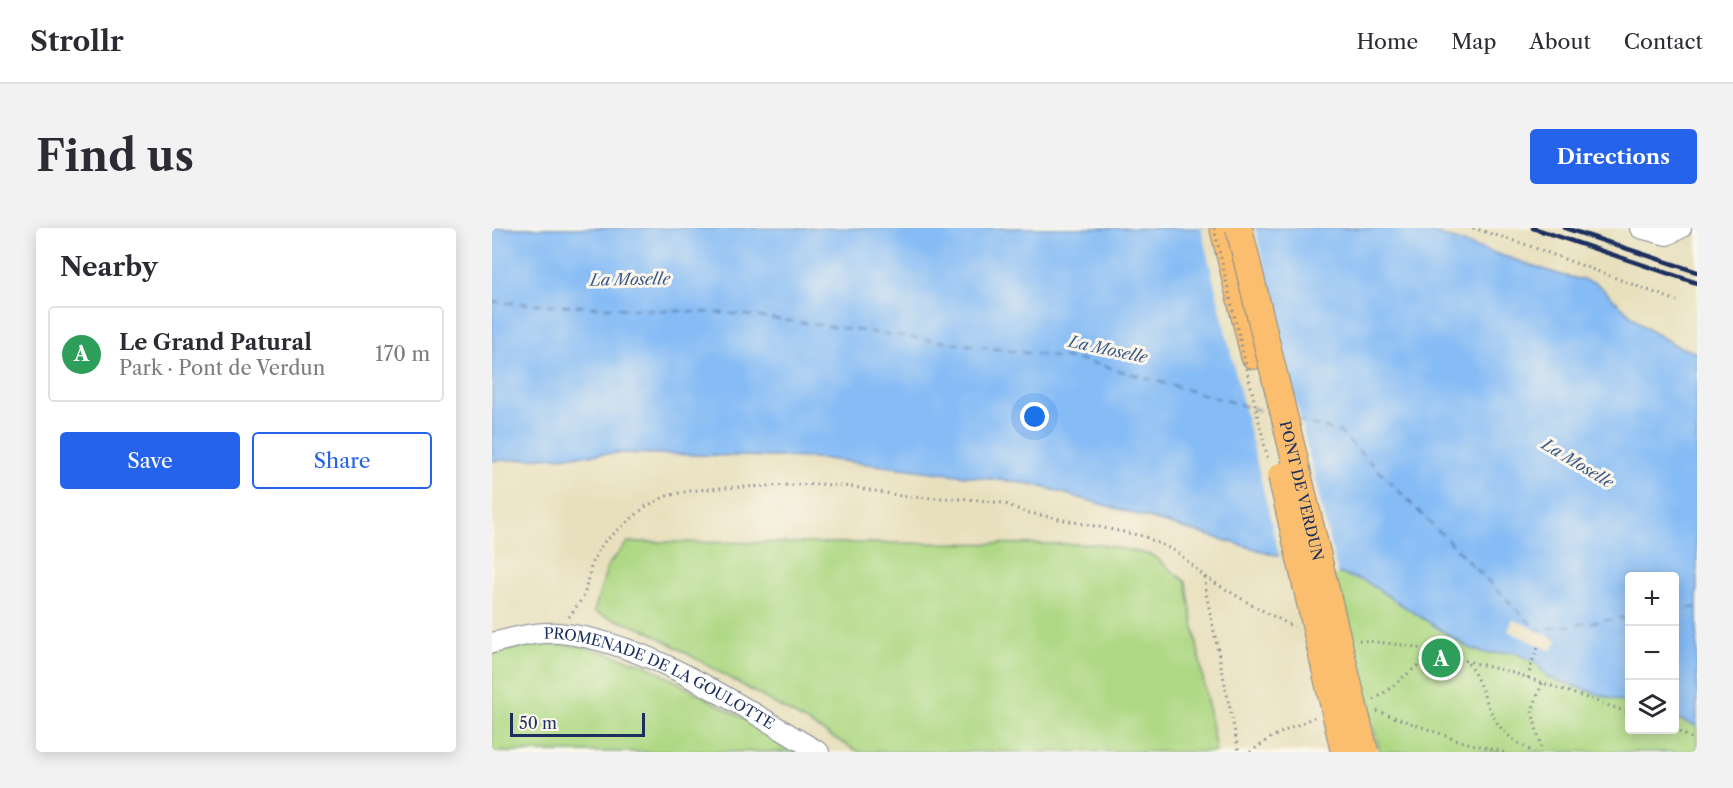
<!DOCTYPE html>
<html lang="en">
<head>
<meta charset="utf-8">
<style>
  body { margin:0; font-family:"Libre Caslon Text",serif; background:#f2f2f3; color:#2b2b33 }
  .controls { position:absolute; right:18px; bottom:18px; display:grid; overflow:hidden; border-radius:6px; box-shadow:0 3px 15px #0003 }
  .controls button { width:54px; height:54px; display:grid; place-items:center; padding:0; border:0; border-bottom:2px solid #e1e1e2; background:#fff; color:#2b2b33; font:30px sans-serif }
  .scale { position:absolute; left:18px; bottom:15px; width:135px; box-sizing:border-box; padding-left:6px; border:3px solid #1b2f5e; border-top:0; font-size:16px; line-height:21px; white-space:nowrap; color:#1b2f5e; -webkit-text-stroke:4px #fbf7ec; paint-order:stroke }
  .you { position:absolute; left:543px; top:189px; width:21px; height:21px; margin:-15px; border:4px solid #fff; border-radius:50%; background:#1a73e8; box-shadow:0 0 0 9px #1a73e833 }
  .badge { display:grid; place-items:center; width:39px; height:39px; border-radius:50%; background:#2563eb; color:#fff; font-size:20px; font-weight:700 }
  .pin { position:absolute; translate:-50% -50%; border:3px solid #fff; box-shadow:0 2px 6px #0006 }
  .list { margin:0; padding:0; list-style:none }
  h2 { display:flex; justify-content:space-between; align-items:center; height:78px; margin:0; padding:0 24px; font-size:26px }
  h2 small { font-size:20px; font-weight:400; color:#7c7c81 }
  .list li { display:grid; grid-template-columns:39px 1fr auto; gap:18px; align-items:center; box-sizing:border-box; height:96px; margin:0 12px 12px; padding:0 12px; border:2px solid #e1e1e2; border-radius:6px }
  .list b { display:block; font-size:22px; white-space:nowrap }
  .list p { margin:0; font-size:20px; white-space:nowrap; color:#7c7c81 }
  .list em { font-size:20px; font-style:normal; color:#7c7c81 }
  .actions { display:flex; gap:12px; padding:18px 24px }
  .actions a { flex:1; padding:14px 0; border:2px solid #2563eb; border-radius:6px; text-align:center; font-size:21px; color:#2563eb }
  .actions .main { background:#2563eb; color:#fff }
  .icon { flex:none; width:33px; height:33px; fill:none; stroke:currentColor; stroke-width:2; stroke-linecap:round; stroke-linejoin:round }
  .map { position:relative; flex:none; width:1205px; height:524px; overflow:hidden; border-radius:6px }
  header { display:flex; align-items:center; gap:36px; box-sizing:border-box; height:84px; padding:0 30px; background:#fff; border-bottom:2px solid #e1e1e2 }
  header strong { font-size:28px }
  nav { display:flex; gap:33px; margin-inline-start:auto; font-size:21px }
  .intro { display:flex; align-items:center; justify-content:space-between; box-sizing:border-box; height:144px; padding:0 36px }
  h1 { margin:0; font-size:42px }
  .button { padding:15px 27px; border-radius:6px; background:#2563eb; color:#fff; font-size:21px; font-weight:700 }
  main { display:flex; gap:36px; padding:0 36px }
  aside { flex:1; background:#fff; border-radius:6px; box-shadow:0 3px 15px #0003 }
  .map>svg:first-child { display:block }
  .green { fill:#aed883; stroke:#648470; stroke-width:1.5 }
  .water { fill:#86bcf5; stroke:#5076aa; stroke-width:1.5 }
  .pier { fill:#e8e0bd }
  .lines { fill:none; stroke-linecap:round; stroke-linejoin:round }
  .ferry { stroke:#3b598b; stroke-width:1.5; stroke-dasharray:8 6; stroke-linecap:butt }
  .minor-casing { stroke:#82888e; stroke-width:22 }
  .major-casing { stroke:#82888e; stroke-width:28 }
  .path { stroke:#82888e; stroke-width:3; stroke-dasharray:1.5 4.5; stroke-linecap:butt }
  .minor { stroke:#fff; stroke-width:20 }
  .major { stroke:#fabe6e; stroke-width:26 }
  .rail { stroke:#1b2f5e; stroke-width:4.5 }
  .major-bridge-casing { stroke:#82888e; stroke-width:28; stroke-linecap:butt }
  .path-bridge { stroke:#82888e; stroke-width:3; stroke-dasharray:1.5 4.5; stroke-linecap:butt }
  .major-bridge { stroke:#fabe6e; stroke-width:26 }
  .labels { text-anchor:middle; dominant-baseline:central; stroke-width:6; stroke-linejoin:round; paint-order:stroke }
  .street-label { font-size:15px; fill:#1b2f5e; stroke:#fbf7ec }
  .water-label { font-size:16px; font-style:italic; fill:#3b598b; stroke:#fbf7ec }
</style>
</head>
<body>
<header>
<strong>Strollr</strong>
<nav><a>Home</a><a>Map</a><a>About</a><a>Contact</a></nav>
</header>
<div class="intro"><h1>Find us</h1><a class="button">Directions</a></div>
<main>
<aside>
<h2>Nearby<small></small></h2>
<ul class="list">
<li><span class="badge" style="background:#2e9e5b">A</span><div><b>Le Grand Patural</b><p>Park · Pont de Verdun</p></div><em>170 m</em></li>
</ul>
<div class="actions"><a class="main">Save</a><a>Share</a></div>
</aside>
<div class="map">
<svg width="1205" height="524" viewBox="0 0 1205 524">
  <rect width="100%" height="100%" fill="#fbf7ec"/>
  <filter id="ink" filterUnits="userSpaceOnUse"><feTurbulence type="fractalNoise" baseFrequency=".0167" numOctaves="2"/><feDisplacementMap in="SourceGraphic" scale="12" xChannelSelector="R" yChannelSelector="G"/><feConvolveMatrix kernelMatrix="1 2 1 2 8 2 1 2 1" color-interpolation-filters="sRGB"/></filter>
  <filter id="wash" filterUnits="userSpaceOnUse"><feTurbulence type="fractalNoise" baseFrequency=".008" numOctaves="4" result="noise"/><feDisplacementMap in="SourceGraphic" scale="24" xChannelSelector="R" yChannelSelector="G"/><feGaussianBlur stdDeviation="1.35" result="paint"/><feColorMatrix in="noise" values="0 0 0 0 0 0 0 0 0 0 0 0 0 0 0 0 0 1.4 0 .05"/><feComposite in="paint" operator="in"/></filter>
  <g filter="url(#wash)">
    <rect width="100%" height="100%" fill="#e8e0bd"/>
    <!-- green -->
    <g class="green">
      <path d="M136,314L607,316L660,327L694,354L724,524H367L156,403L102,384L116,337Z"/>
      <path d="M840,344L873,353L977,420L994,425L1022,424L1045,435L1055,449L1137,476L1138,502H1182L1183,490L1205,498V524H888Z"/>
      <path d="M44,416L90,418L154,437L312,524H0V426Z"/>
    </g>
    <!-- water -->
    <path class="water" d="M0,0H927L1069,47L1104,55L1152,99L1185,118L1205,125V498L1183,490L1182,349H1138L1137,476L1055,449L1045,435L1022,424L994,425L977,420L873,353L540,256L326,230L128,225L0,233Z"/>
    <!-- pier -->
    <g class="pier">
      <path d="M709,0H763L846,348L788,331Z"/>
      <path d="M1021,391L1065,412L1060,423L1016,403Z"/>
    </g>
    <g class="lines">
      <!-- ferry -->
      <g class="ferry">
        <path d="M0,74L246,86L594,133L778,185"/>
        <path d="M805,192L848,204L1045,402L1138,389"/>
        <path d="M1182,383L1205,379"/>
      </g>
    </g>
  </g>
  <g filter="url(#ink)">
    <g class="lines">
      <!-- minor casing -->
      <g class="minor-casing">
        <g id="minor">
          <path d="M1148,0L1175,7L1189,0"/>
          <path id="s1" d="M0,415C21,410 46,403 67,405C158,414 249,479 327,524"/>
        </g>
      </g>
      <!-- major casing -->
      <g class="major-casing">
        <path id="major" d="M731,0L762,128"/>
      </g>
      <!-- path -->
      <g class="path">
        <path d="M981,0L1035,17L1185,73"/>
        <path d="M713,349L714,365L747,524"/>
        <path d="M77,389L92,368L100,334L111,315L153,279L174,268L197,263L227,260L327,256L361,259L415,269L478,271L511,275L533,284L651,308L685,324L713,349L760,377L802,399"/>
        <path d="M867,412L919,418L1025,446L1138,485"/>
        <path d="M976,435C1002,475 991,499 1042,524"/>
        <path d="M1036,450L1040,434L1047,417"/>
        <path d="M1050,455L1040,483L1050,524"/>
        <path d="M882,472C904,457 921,439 943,426"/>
        <path d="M885,483L972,514L1012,524"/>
        <path d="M1182,501L1205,513"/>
        <path d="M758,524L780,509L822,489"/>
      </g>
      <!-- minor -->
      <use href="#minor" class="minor"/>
      <!-- major -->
      <use href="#major" class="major"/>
      <!-- rail -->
      <g class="rail">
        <path d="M1041,0L1205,55"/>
        <path d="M1073,0L1205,44"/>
      </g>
      <!-- major-bridge casing -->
      <g class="major-bridge-casing">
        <g id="major-bridge">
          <path id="s2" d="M747,0L873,524"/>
          <path d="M789,248L852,524"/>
        </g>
      </g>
      <!-- path-bridge -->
      <path class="path-bridge" d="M722,0L776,232"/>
      <!-- major-bridge -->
      <use href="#major-bridge" class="major-bridge"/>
    </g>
  </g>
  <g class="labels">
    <!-- street labels -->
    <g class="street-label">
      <text stroke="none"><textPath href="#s2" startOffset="270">PONT DE VERDUN</textPath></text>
      <text stroke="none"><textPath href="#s1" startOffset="178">PROMENADE DE LA GOULOTTE</textPath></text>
    </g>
    <!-- water labels -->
    <g class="water-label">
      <text transform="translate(138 51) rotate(-1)">La Moselle</text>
      <text transform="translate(616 121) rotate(12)">La Moselle</text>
      <text transform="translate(1086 235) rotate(31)">La Moselle</text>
    </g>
  </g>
</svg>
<div class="controls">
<button>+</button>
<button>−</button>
<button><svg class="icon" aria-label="layers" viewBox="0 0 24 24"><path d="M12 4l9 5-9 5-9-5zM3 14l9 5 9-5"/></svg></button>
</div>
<div class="scale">50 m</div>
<div class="you"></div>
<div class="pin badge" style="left:949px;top:430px;background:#2e9e5b">A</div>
</div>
</main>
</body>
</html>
